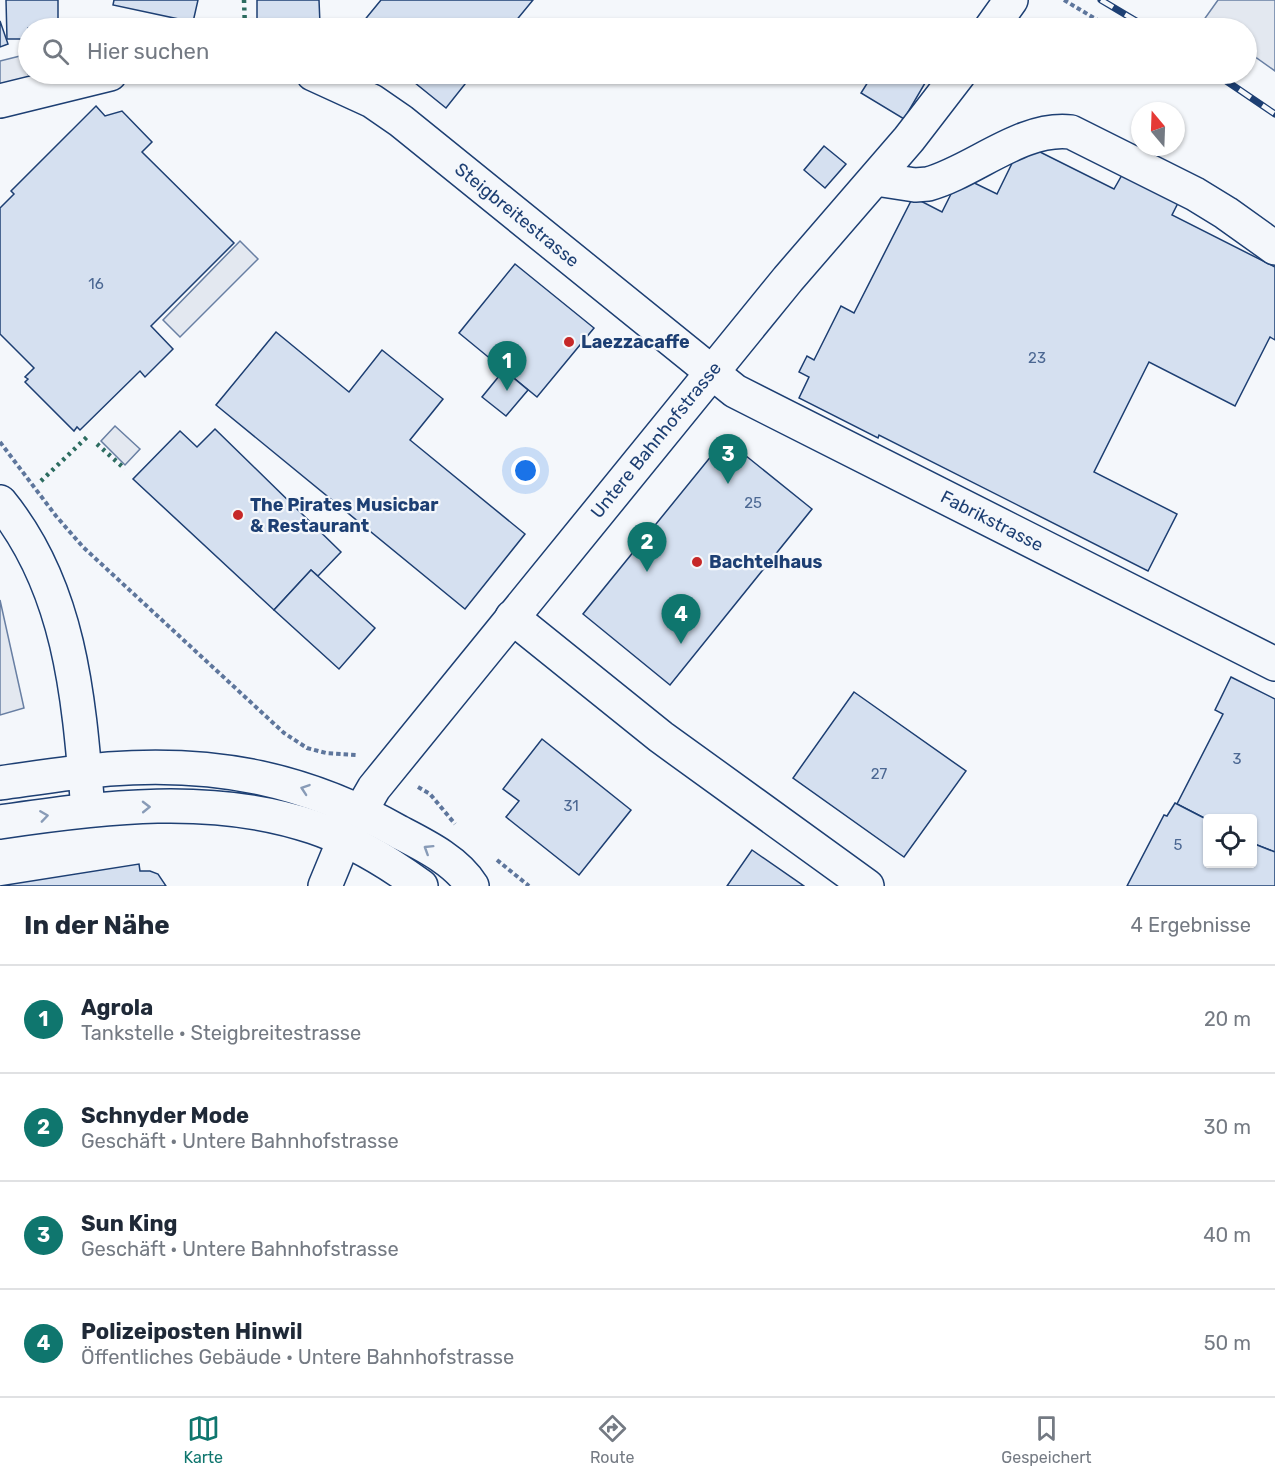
<!DOCTYPE html>
<html lang="de">
<head>
<meta charset="utf-8">
<style>
  body { margin:0; font-family:Rubik,sans-serif; background:#f2f2f3; color:#1f2937 }
  .controls { position:absolute; right:18px; bottom:18px; display:grid; overflow:hidden; border-radius:6px; box-shadow:0 2px 4px #0004 }
  .controls button { width:54px; height:54px; display:grid; place-items:center; padding:0; border:0; border-bottom:2px solid #e0e1e3; background:#fff; color:#1f2937; font:30px sans-serif }
  .compass { position:absolute; left:1131px; top:102px; width:54px; height:54px; border-radius:50%; background:#fff; box-shadow:0 2px 4px #0004; rotate:341deg }
  .you { position:absolute; left:526px; top:471px; width:21px; height:21px; margin:-15px; border:4px solid #fff; border-radius:50%; background:#1a73e8; box-shadow:0 0 0 9px #1a73e833 }
  .badge { display:grid; place-items:center; width:39px; height:39px; border-radius:50%; background:#0f766e; color:#fff; font-size:20px; font-weight:700 }
  .pin { position:absolute; translate:-50% -50px; filter:drop-shadow(0 2px 3px #0008) }
  .pin::after { content:''; position:absolute; top:32px; width:21px; height:18px; background:inherit; clip-path:polygon(0 0,100% 0,50% 100%) }
  .list { margin:0; padding:0; list-style:none }
  h2 { display:flex; justify-content:space-between; align-items:center; height:78px; margin:0; padding:0 24px; font-size:26px }
  h2 small { font-size:20px; font-weight:400; color:#747a83 }
  .list li { display:grid; grid-template-columns:39px 1fr auto; gap:18px; align-items:center; box-sizing:border-box; height:108px; padding:0 24px; border-top:2px solid #e0e1e3 }
  .list b { display:block; font-size:22px; white-space:nowrap }
  .list p { margin:0; font-size:20px; white-space:nowrap; color:#747a83 }
  .list em { font-size:20px; font-style:normal; color:#747a83 }
  .icon { flex:none; width:33px; height:33px; fill:none; stroke:currentColor; stroke-width:2; stroke-linecap:round; stroke-linejoin:round }
  .map { position:relative; flex:none; width:1275px; height:886px; overflow:hidden }
  .search { position:absolute; background:#fff; box-shadow:0 2px 4px #0004; left:18px; right:18px; top:18px; height:66px; display:flex; align-items:center; gap:15px; box-sizing:border-box; padding:0 21px; border-radius:33px; color:#747a83; font-size:22px }
  .sheet { height:510px; background:#fff }
  nav { display:flex; justify-content:space-around; align-items:center; box-sizing:border-box; height:84px; border-top:2px solid #e0e1e3; background:#fff; font-size:16px; color:#747a83 }
  nav a { display:grid; justify-items:center; gap:3px }
  nav .on { color:#0f766e }
  .map>svg:first-child { display:block }
  .parking { fill:#e3e8f0; stroke:#687fa3; stroke-width:1.5 }
  .building { fill:#d5e0f0; stroke:#1d3f73; stroke-width:1.5 }
  .lines { fill:none; stroke-linecap:round; stroke-linejoin:round }
  .minor-casing { stroke:#1d3f73; stroke-width:36 }
  .major-casing { stroke:#1d3f73; stroke-width:36 }
  .path { stroke:#5e769c; stroke-width:4; stroke-dasharray:4.5 3; stroke-linecap:butt }
  .minor { stroke:#f4f7fb; stroke-width:33 }
  .major { stroke:#f4f7fb; stroke-width:33 }
  .rail-casing { stroke:#1d3f73; stroke-width:7 }
  .rail { stroke:#f4f7fb; stroke-width:4.5; stroke-dasharray:14; stroke-linecap:butt }
  .hedge { stroke:#2c6c60; stroke-width:4.5; stroke-dasharray:3 4.5; stroke-linecap:butt }
  .oneway { stroke:#889bb7 }
  .poi-dot { fill:#c62828; stroke:#f4f7fb; stroke-width:2 }
  .labels { text-anchor:middle; dominant-baseline:central; stroke-width:4.5; stroke-linejoin:round; paint-order:stroke }
  .number-label { font-size:15px; fill:#4b6792 }
  .street-label { font-size:18px; fill:#1d3f73; stroke:#f4f7fb }
  .poi-label { font-size:18px; font-weight:bold; fill:#1d3f73; stroke:#f4f7fb; text-anchor:start }
</style>
</head>
<body>
<div class="map">
<svg width="1275" height="886" viewBox="0 0 1275 886">
  <rect width="100%" height="100%" fill="#f4f7fb"/>
  <!-- parking -->
  <g class="parking">
    <path d="M1218,0H1275V71L1247,51L1246,28H1213L1203,21Z"/>
    <path d="M28,54V74H91L0,101V61Z"/>
    <path d="M240,241L258,259L180,337L163,320Z"/>
    <path d="M115,426L140,449L125,465L101,441Z"/>
    <path d="M0,600L24,708L0,715Z"/>
  </g>
  <!-- building -->
  <g class="building">
    <path d="M6,0H58V28H28V39H7Z"/>
    <path d="M114,0H198L193,22L113,5Z"/>
    <path d="M257,0H319L320,24L257,26Z"/>
    <path d="M381,0H533L510,28H358Z"/>
    <path d="M0,21L8,44L0,47Z"/>
    <path d="M404,74H473L446,108Z"/>
    <path d="M873,74H920L928,78L904,119L861,93Z"/>
    <path d="M96,106L105,116L122,111L152,142L142,152L234,243L151,326L173,349L145,377L140,371L80,430L77,427L74,431L25,382L28,379L25,377L34,368L0,334V208L14,194L11,191Z"/>
    <path d="M1022,143L1114,189L1122,175L1178,203L1172,215L1275,267V340L1270,337L1235,406L1149,362L1094,472L1177,514L1148,571L879,435L878,438L799,398L809,377L799,372L807,356L814,360L841,306L854,313L913,197L942,212L960,176L997,194Z"/>
    <path d="M824,146L846,164L825,188L804,170Z"/>
    <path d="M515,264L594,328L537,397L459,333Z"/>
    <path d="M276,332L349,392L382,350L443,399L410,440L525,534L465,609L216,405Z"/>
    <path d="M504,370L528,390L506,416L482,397Z"/>
    <path d="M215,429L341,552L318,576L311,570L274,610L133,479L180,431L197,447Z"/>
    <path d="M725,439L812,509L670,685L583,614Z"/>
    <path d="M311,570L375,628L339,669L274,610Z"/>
    <path d="M1231,677L1275,699V852L1252,843V818L1208,820L1177,804L1223,714L1215,710Z"/>
    <path d="M854,692L966,771L904,857L793,778Z"/>
    <path d="M542,739L631,810L579,875L506,817L519,801L503,789Z"/>
    <path d="M1175,803L1208,820V864H1252V843L1275,852V886H1127L1164,815L1167,816Z"/>
    <path d="M752,850L804,886H727Z"/>
    <path d="M139,864L140,871H150L158,874L166,886H0Z"/>
  </g>
  <g class="lines">
    <!-- minor casing -->
    <g class="minor-casing">
      <g id="minor">
        <path d="M991,28L1011,0"/>
        <path d="M313,74L372,101L401,121L735,391L1275,664"/>
        <path d="M0,101L110,74"/>
        <path d="M876,179L915,185L928,184C973,172 1022,126 1071,132L1195,194L1226,213L1275,248"/>
        <path d="M0,502C72,590 79,702 88,810"/>
        <path d="M512,617L661,737L867,886"/>
        <path d="M325,886L344,840L374,788L788,279L909,139L959,74"/>
      </g>
    </g>
    <!-- major casing -->
    <g class="major-casing">
      <g id="major">
        <path d="M0,783C36,778 73,772 109,769C216,761 306,779 399,832C424,845 457,861 472,886"/>
        <path d="M0,822C102,807 213,793 313,827C352,840 388,862 421,886"/>
      </g>
    </g>
    <!-- path -->
    <g class="path">
      <path d="M1064,0L1109,27"/>
      <path d="M0,442L56,516L83,547L284,733L307,748L326,753L356,755"/>
      <path d="M418,787L430,794L455,824"/>
      <path d="M497,860L529,886"/>
    </g>
    <!-- minor -->
    <use href="#minor" class="minor"/>
    <!-- major -->
    <use href="#major" class="major"/>
    <!-- rail casing -->
    <g class="rail-casing">
      <g id="rail">
        <path d="M1101,0L1148,28"/>
        <path d="M1216,74L1275,114"/>
      </g>
    </g>
    <!-- rail -->
    <use href="#rail" class="rail"/>
    <!-- hedge -->
    <g class="hedge">
      <path d="M244,0L245,28"/>
      <path d="M97,444L125,469"/>
      <path d="M41,481L87,437"/>
    </g>
  </g>
  <!-- one-way arrows -->
  <defs><path id="oneway-chevron" d="M-2-3.5L2.5 0L-2 3.5" fill="none" stroke-width="1.6" stroke-linecap="round" stroke-linejoin="round" transform="scale(1.5)"/></defs>
  <g class="oneway">
    <use href="#oneway-chevron" transform="translate(305 789) rotate(-161)"/>
    <use href="#oneway-chevron" transform="translate(146 807) rotate(-1)"/>
    <use href="#oneway-chevron" transform="translate(44 816) rotate(-8)"/>
    <use href="#oneway-chevron" transform="translate(428 849) rotate(-148)"/>
  </g>
  <!-- markers -->
  <g class="poi-dot">
    <circle cx="569" cy="342" r="6"/>
    <circle cx="238" cy="515" r="6"/>
    <circle cx="697" cy="562" r="6"/>
  </g>
  <g class="labels">
    <!-- number labels -->
    <g class="number-label">
      <text x="96" y="284">16</text>
      <text x="1037" y="358">23</text>
      <text x="753" y="503">25</text>
      <text x="1237" y="759">3</text>
      <text x="879" y="774">27</text>
      <text x="571" y="806">31</text>
      <text x="1178" y="845">5</text>
    </g>
    <!-- street labels -->
    <g class="street-label">
      <text transform="translate(517 215) rotate(39)">Steigbreitestrasse</text>
      <text transform="translate(656 440) rotate(-51)">Untere Bahnhofstrasse</text>
      <text transform="translate(992 521) rotate(27)">Fabrikstrasse</text>
    </g>
    <!-- poi labels -->
    <g class="poi-label">
      <text x="581" y="342">Laezzacaffe</text>
      <text x="250" y="505">The Pirates Musicbar<tspan x="250" dy="21">&amp; Restaurant</tspan></text>
      <text x="709" y="562">Bachtelhaus</text>
    </g>
  </g>
</svg>
<div class="controls">
<button><svg class="icon" aria-label="locate" viewBox="0 0 24 24"><circle cx="12" cy="12" r="6"/><path d="M12 2v4M12 18v4M2 12h4M18 12h4"/></svg></button>
</div>
<svg class="compass" viewBox="-18 -18 36 36"><path d="M0-13l5 13h-10z" fill="#e53935"/><path d="M0 13l5-13h-10z" fill="#747a83"/></svg>
<div class="you"></div>
<div class="pin badge" style="left:507px;top:391px">1</div>
<div class="pin badge" style="left:647px;top:572px">2</div>
<div class="pin badge" style="left:728px;top:484px">3</div>
<div class="pin badge" style="left:681px;top:644px">4</div>
<div class="search"><svg class="icon" aria-label="search" viewBox="0 0 24 24"><circle cx="10" cy="10" r="6"/><path d="M15 15l6 6"/></svg>Hier suchen</div>
</div>
<section class="sheet">
<h2>In der Nähe<small>4 Ergebnisse</small></h2>
<ul class="list">
<li><span class="badge">1</span><div><b>Agrola</b><p>Tankstelle · Steigbreitestrasse</p></div><em>20 m</em></li>
<li><span class="badge">2</span><div><b>Schnyder Mode</b><p>Geschäft · Untere Bahnhofstrasse</p></div><em>30 m</em></li>
<li><span class="badge">3</span><div><b>Sun King</b><p>Geschäft · Untere Bahnhofstrasse</p></div><em>40 m</em></li>
<li><span class="badge">4</span><div><b>Polizeiposten Hinwil</b><p>Öffentliches Gebäude · Untere Bahnhofstrasse</p></div><em>50 m</em></li>
</ul>
</section>
<nav>
<a class="on"><svg class="icon" aria-label="map" viewBox="0 0 24 24"><path d="M3 6l6-2 6 2 6-2v14l-6 2-6-2-6 2zM9 4v14M15 6v14"/></svg>Karte</a>
<a><svg class="icon" aria-label="directions" viewBox="0 0 24 24"><path d="M12 3l9 9-9 9-9-9zM9 14v-3h6M13 9l2 2-2 2"/></svg>Route</a>
<a><svg class="icon" aria-label="saved" viewBox="0 0 24 24"><path d="M7 4h10v16l-5-4-5 4z"/></svg>Gespeichert</a>
</nav>
</body>
</html>
